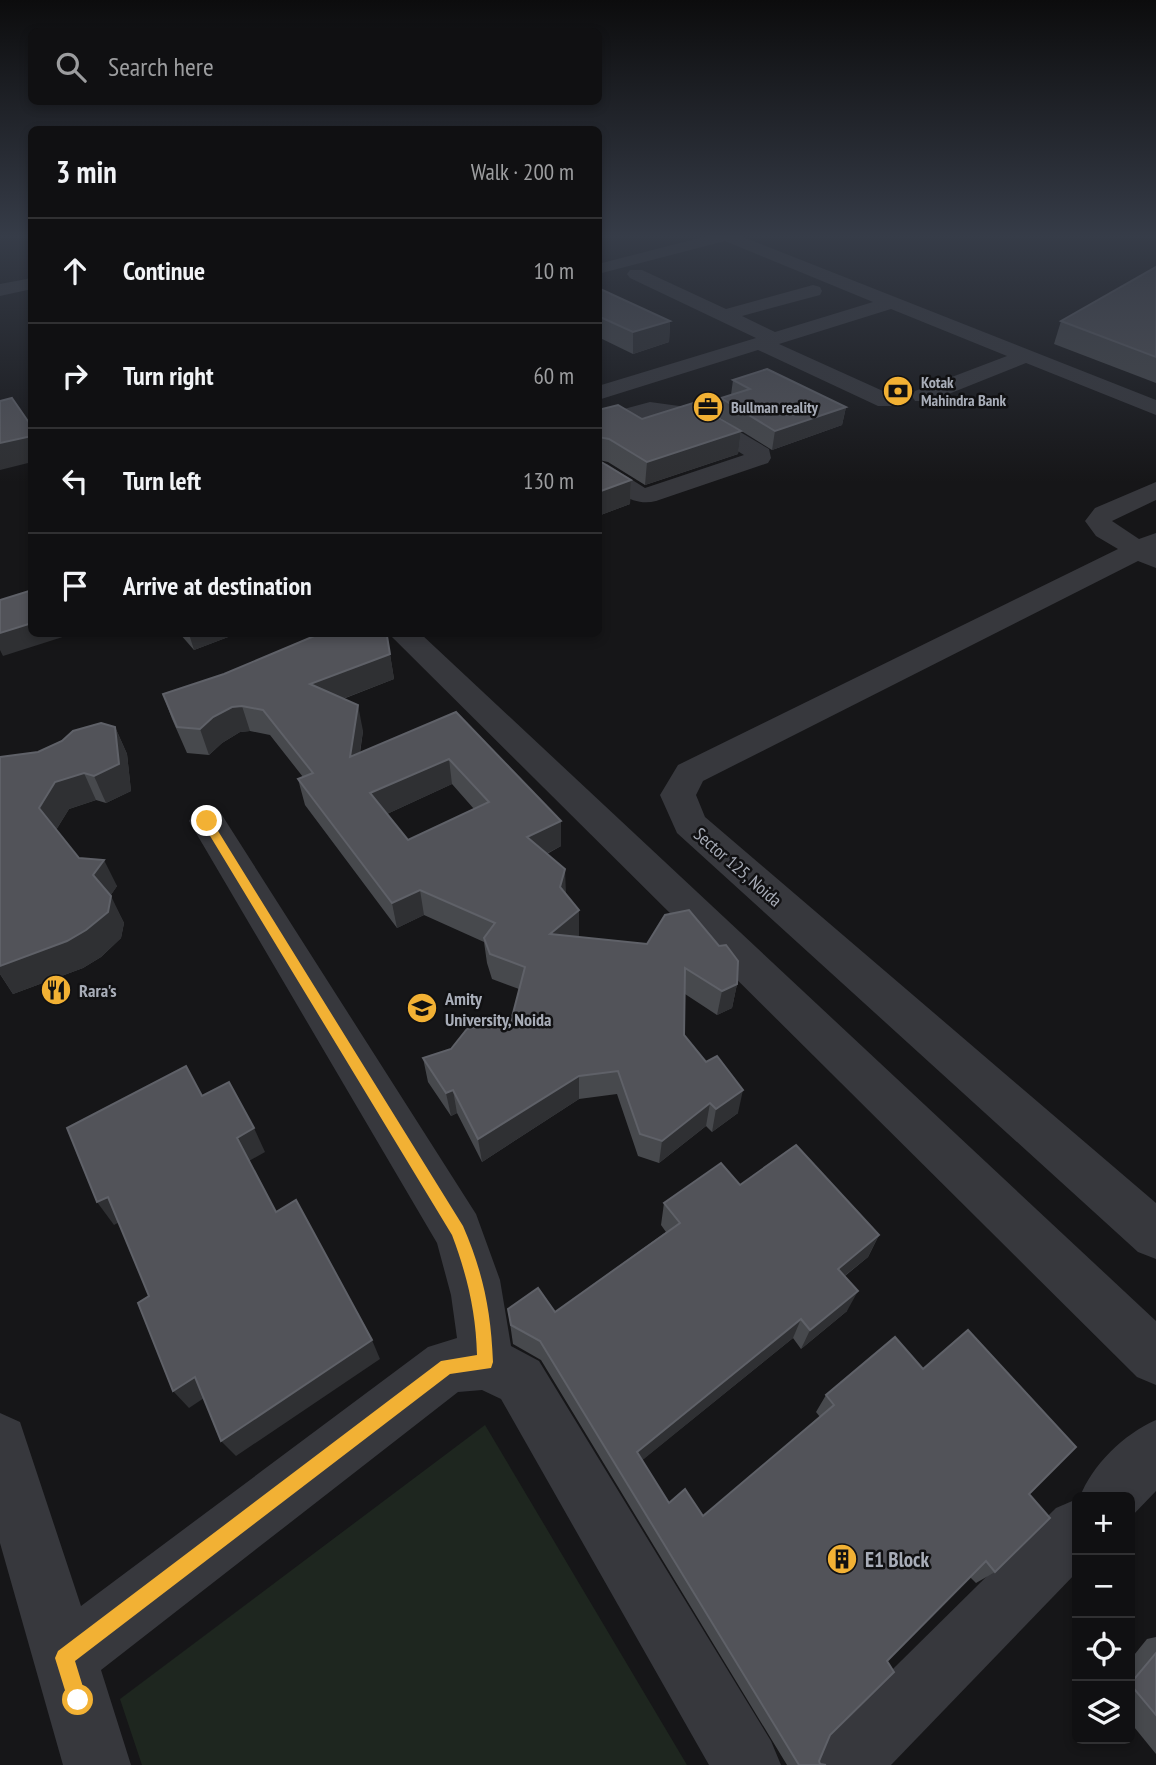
<!DOCTYPE html>
<html lang="en">
<head>
<meta charset="utf-8">
<style>
  body { margin:0; font-family:"PT Sans Narrow",sans-serif; background:#1e1e20; color:#f1f3f6 }
  .controls { position:absolute; right:21px; bottom:21px; display:grid; overflow:hidden; border-radius:10px; box-shadow:0 4px 10px #0003 }
  .controls button { width:63px; height:63px; display:grid; place-items:center; padding:0; border:0; border-bottom:2px solid #303032; background:#101012; color:#f1f3f6; font:35px sans-serif }
  .stop { position:absolute; width:21px; height:21px; margin:-16px; border:5px solid #f2b134; border-radius:50%; background:#fff }
  .stop.end { background:#f2b134; border-color:#fff; box-shadow:0 2px 7px #0008 }
  .list { margin:0; padding:0; list-style:none }
  h2 { display:flex; justify-content:space-between; align-items:center; height:91px; margin:0; padding:0 28px; font-size:30px }
  h2 small { font-size:23px; font-weight:400; color:#9c9d9f }
  .list li { display:grid; grid-template-columns:46px 1fr auto; gap:21px; align-items:center; box-sizing:border-box; height:105px; padding:0 28px; border-top:2px solid #303032 }
  .list b { display:block; font-size:26px; white-space:nowrap }
  .list em { font-size:23px; font-style:normal; color:#9c9d9f }
  .icon { flex:none; width:38px; height:38px; fill:none; stroke:currentColor; stroke-width:2; stroke-linecap:round; stroke-linejoin:round }
  .map { position:relative; flex:none; width:1156px; height:1765px; overflow:hidden }
  .search { position:absolute; background:#101012; box-shadow:0 4px 10px #0003; left:28px; top:28px; width:574px; height:77px; display:flex; align-items:center; gap:18px; box-sizing:border-box; padding:0 24px; border-radius:10px; color:#9c9d9f; font-size:26px }
  .panel { position:absolute; background:#101012; box-shadow:0 4px 10px #0003; left:28px; top:126px; width:574px; height:511px; border-radius:10px }
  .map>svg:first-child { display:block }
  .green { fill:#1e261f }
  .lines { fill:none; stroke-linecap:round; stroke-linejoin:round }
  .minor { fill:#37383d; fill-rule:evenodd }
  .wall { fill:#47494d; fill-rule:evenodd }
  .shaded-wall { fill:#2f3033 }
  .building { fill:#525359; stroke:#5f6168; stroke-width:2; fill-rule:evenodd }
  .route { fill:#f2b134 }
  .labels { text-anchor:middle; dominant-baseline:central; stroke-width:5; stroke-linejoin:round; paint-order:stroke }
  .far-poi-label { font-size:16px; font-weight:bold; fill:#a8adb8; stroke:#111113; text-anchor:start }
  .street-label { font-size:18px; fill:#a8adb8; stroke:#111113 }
  .poi-label { font-size:18px; font-weight:bold; fill:#a8adb8; stroke:#111113; text-anchor:start }
  .near-poi-label { font-size:21px; font-weight:bold; fill:#a8adb8; stroke:#111113; text-anchor:start }
</style>
</head>
<body>
<div class="map">
<svg width="1156" height="1765" viewBox="0 0 1156 1765">
  <rect width="100%" height="100%" fill="#161618"/>
  <!-- green -->
  <path class="green" d="M485,1425L687,1765H142L120,1699Z"/>
  <g class="lines">
    <!-- minor -->
    <g class="minor">
      <path d="M711,235H738L1156,400V415L1026,363L931,401H915L912,396L915,391L1007,356L891,309L779,344L894,396L897,401L894,406H878L758,350L598,400V386L756,338L630,278L627,274L630,270H642L726,309L813,285L820,287L822,291L820,295L742,316L775,332L873,302L725,241L598,274V264Z"/>
      <path d="M32,278V289L0,296V284Z"/>
      <path d="M650,402L701,409L769,449L771,458L768,463L656,501C634,507 616,491 598,480V462L607,464L645,488L744,455L687,420L650,416L598,430V416Z"/>
      <path d="M1156,482V500L1112,521L1139,539L1156,533V568L1138,561L703,781L696,795L705,817L1156,1203V1259L1138,1252L677,833L660,795L678,765L1118,549L1096,536L1085,521L1095,508Z"/>
      <path d="M389,634H421L1156,1321V1385L1137,1377Z"/>
      <path d="M207,808L220,812L476,1214L500,1280L511,1346L539,1361L771,1741L781,1765H709L501,1399L482,1390L458,1392L101,1670L131,1765H63L0,1543V1413L20,1422L81,1606L428,1347L457,1338L451,1295L437,1243L189,821L194,812Z"/>
      <path d="M1156,1420V1491L1130,1518V1497H1080C1092,1465 1124,1434 1156,1420Z"/>
      <path d="M1077,1499V1572L891,1765H810L820,1741L1056,1508Z"/>
    </g>
  </g>
  <!-- wall -->
  <g class="wall">
    <path d="M1156,267V383L1054,344L1061,321Z"/>
    <path d="M598,288L670,321L669,342L633,354L598,337Z"/>
    <path d="M733,380L846,407L842,425L772,450L719,417L721,398L731,395Z"/>
    <path d="M598,410L642,419L741,431L738,454L645,485L608,462L599,460L631,480L630,504L598,516Z"/>
    <path d="M180,634H236L194,650Z"/>
    <path d="M311,634H384L387,636L394,679L343,699L363,731L360,753L456,712L561,846L547,854L566,894L579,935L577,937L737,984L732,1008L717,1015L685,994L684,1035L738,1113L712,1132L706,1126L659,1163L638,1156L617,1094L579,1099L482,1162L457,1113L451,1116L428,1082L423,1058L451,1049L511,1021L519,989L492,979L487,963L484,942L424,915L397,928L305,805L298,779L303,777L270,735L250,731L240,732L222,743L209,755L187,753L172,719L163,694L224,674L313,636ZM452,784L474,809L408,840L387,814Z"/>
    <path d="M115,727L127,754L131,791L106,803L96,800L69,809L56,830L79,858L117,886L110,896L124,923L121,938L101,957L83,968L13,994L0,974V757L38,752L62,741Z"/>
    <path d="M740,1185L879,1235L868,1257L845,1276L847,1311L801,1349L793,1338L642,1460L669,1503L703,1516L820,1417L816,1412L826,1395L1029,1494L995,1572L976,1583L970,1577L887,1661L830,1735L819,1761L820,1764L826,1765H787L541,1360L513,1344L508,1309L555,1312L666,1232L661,1225L664,1203Z"/>
    <path d="M1156,1637V1754L1130,1722V1660L1147,1639Z"/>
  </g>
  <!-- shaded-wall -->
  <g class="shaded-wall">
    <path d="M670,321L669,342L633,354V332Z"/>
    <path d="M846,407L842,425L772,450L775,431Z"/>
    <path d="M741,431L738,454L645,485L647,462Z"/>
    <path d="M32,436V462L0,470V443Z"/>
    <path d="M631,480L630,504L598,516V492Z"/>
    <path d="M32,623V634H72L3,656L0,650V633Z"/>
    <path d="M189,634H236L194,650Z"/>
    <path d="M390,654L394,679L316,709L310,684Z"/>
    <path d="M358,705L363,731L355,783L350,757Z"/>
    <path d="M242,706L250,731L240,732L222,743L209,755L200,729L213,717L232,707Z"/>
    <path d="M115,727L127,754L131,791L106,803L94,776Z"/>
    <path d="M449,759L452,784L376,819L370,793Z"/>
    <path d="M84,773L96,800L69,809L53,835L39,808L55,782Z"/>
    <path d="M561,821V846L528,863L527,837Z"/>
    <path d="M104,860L117,886L107,901L93,875Z"/>
    <path d="M565,869L566,894L560,887Z"/>
    <path d="M420,890L424,915L397,928L392,903Z"/>
    <path d="M111,896L124,923L121,938L101,957L83,968L13,994L0,974V966Z"/>
    <path d="M579,910V935L551,959L550,934Z"/>
    <path d="M737,984L732,1008L717,1015L722,991Z"/>
    <path d="M579,1076V1099L482,1162L478,1139Z"/>
    <path d="M453,1090L457,1113L451,1116L446,1093Z"/>
    <path d="M743,1090L738,1113L712,1132L716,1109Z"/>
    <path d="M710,1103L706,1126L659,1163L662,1141Z"/>
    <path d="M254,1128L265,1152L249,1161L237,1138Z"/>
    <path d="M108,1197L125,1219L114,1225L97,1202Z"/>
    <path d="M879,1235L868,1257L828,1289L838,1269Z"/>
    <path d="M858,1291L847,1311L801,1349L810,1330Z"/>
    <path d="M801,1319L793,1338L634,1467L637,1452Z"/>
    <path d="M372,1340L380,1359L236,1456L221,1441Z"/>
    <path d="M195,1377L210,1394L189,1408L173,1391Z"/>
  </g>
  <!-- building -->
  <g class="building">
    <path d="M1156,267V357L1061,321Z"/>
    <path d="M598,288L670,321L633,332L598,316Z"/>
    <path d="M767,369L846,407L775,431L721,398L750,389L733,380Z"/>
    <path d="M12,398L32,427V436L0,443V401Z"/>
    <path d="M693,403L741,431L647,462L609,439L598,437V410L618,405L642,419Z"/>
    <path d="M598,460L631,480L598,492Z"/>
    <path d="M32,590V623L0,633V600Z"/>
    <path d="M319,634H384L387,636L390,654L310,684L358,705L350,757L456,712L561,821L527,837L565,869L560,887L579,910L550,934L647,944L665,915L689,910L719,946L726,945L738,961L737,984L722,991L685,968L684,1035L706,1062L717,1056L743,1090L716,1109L710,1103L662,1141L640,1134L618,1071L579,1076L478,1139L453,1090L446,1093L423,1058L451,1049L467,1029L511,1021L525,967L490,954L484,938L495,923L420,890L392,903L298,779L313,773L263,710L242,706L232,707L213,717L200,729L177,727L163,694L224,674ZM449,759L489,802L408,840L370,793Z"/>
    <path d="M101,723L115,727L119,764L94,776L84,773L55,782L39,808L79,858L104,860L93,875L111,896L108,912L86,930L67,941L0,966V757L38,752L62,741L73,731Z"/>
    <path d="M186,1066L202,1096L229,1082L254,1128L237,1138L276,1212L296,1200L372,1340L221,1441L195,1377L173,1391L138,1303L149,1296L108,1197L97,1202L67,1128Z"/>
    <path d="M796,1145L879,1235L838,1269L858,1291L810,1330L801,1319L637,1452L669,1503L685,1489L703,1516L834,1405L826,1395L895,1337L923,1369L968,1330L1076,1447L1029,1494L1050,1518L995,1572L986,1561L887,1661L894,1672L830,1735L819,1761L820,1764L826,1765H799L540,1341L511,1325L508,1309L538,1288L555,1312L680,1223L664,1203L721,1163L740,1185Z"/>
    <path d="M1156,1653V1715L1130,1684Z"/>
  </g>
  <!-- sky -->
  <linearGradient id="sky" x2="0" y2="1"><stop stop-color="#0c0c0d"/><stop offset="0.49" stop-color="#363c48"/><stop offset="1" stop-color="#363c48" stop-opacity="0"/></linearGradient>
  <rect width="1156" height="482" fill="url(#sky)"/>
  <!-- route -->
  <path class="route" d="M207,817L210,818L463,1226C483,1272 491,1311 493,1362L491,1368L450,1374L75,1661L87,1700L85,1707L78,1710L71,1707L68,1700L55,1658L58,1651L441,1361L477,1355C476,1312 467,1275 452,1235L201,821Z"/>
  <!-- icons -->
  <defs>
    <g id="bank-disc" transform="scale(1.575)"><circle r="9.5" fill="#f2b134" stroke="#111113"/><path d="M-6-4H6V4H-6ZM0-2.3a2.3 2.3 0 1 0 0 4.6a2.3 2.3 0 1 0 0-4.6Z" fill="#111"/></g>
    <g id="office-disc" transform="scale(1.575)"><circle r="9.5" fill="#f2b134" stroke="#111113"/><path d="M-6-3h4V-5.5h4V-3h4V5H-6ZM-1-4.5V-3h2v-1.5ZM-6 0V1H6V0Z" fill="#111"/></g>
    <g id="restaurant-disc" transform="scale(1.575)"><circle r="9.5" fill="#f2b134" stroke="#111113"/><path d="M-5-6h1v4h1v-4h1v4h1v-4h1v5L-1.5 .5V6h-2V.5L-5-1ZM5-6V6H3V1.5H1.5Q1.5-4 5-6Z" fill="#111"/></g>
    <g id="university-disc" transform="scale(1.575)"><circle r="9.5" fill="#f2b134" stroke="#111113"/><path d="M0-5L7-2L0 1L-7-2ZM-4 1L0 2.5L4 1V4Q0 6-4 4Z" fill="#111"/></g>
    <g id="building-disc" transform="scale(1.575)"><circle r="9.5" fill="#f2b134" stroke="#111113"/><path d="M-4-6H4V6H1V3H-1V6H-4ZM-2.5-4.3h1.7v1.8h-1.7ZM.8-4.3h1.7v1.8H.8ZM-2.5-1h1.7V.8h-1.7ZM.8-1h1.7V.8H.8Z" fill="#111"/></g>
  </defs>
  <g fill-rule="evenodd">
    <use href="#bank-disc" x="898" y="391"/>
    <use href="#office-disc" x="708" y="407"/>
    <use href="#restaurant-disc" x="56" y="990"/>
    <use href="#university-disc" x="422" y="1008"/>
    <use href="#building-disc" x="842" y="1559"/>
  </g>
  <g class="labels">
    <!-- far-poi labels -->
    <g class="far-poi-label">
      <text x="921" y="382">Kotak<tspan x="921" dy="18">Mahindra Bank</tspan></text>
      <text x="731" y="407">Bullman reality</text>
    </g>
    <!-- street labels -->
    <g class="street-label">
      <text transform="translate(738 867) rotate(41)">Sector 125, Noida</text>
    </g>
    <!-- poi labels -->
    <g class="poi-label">
      <text x="79" y="990">Rara's</text>
      <text x="445" y="998">Amity<tspan x="445" dy="21">University, Noida</tspan></text>
    </g>
    <!-- near-poi labels -->
    <g class="near-poi-label">
      <text x="865" y="1559">E1 Block</text>
    </g>
  </g>
</svg>
<div class="controls">
<button>+</button>
<button>−</button>
<button><svg class="icon" aria-label="locate" viewBox="0 0 24 24"><circle cx="12" cy="12" r="6"/><path d="M12 2v4M12 18v4M2 12h4M18 12h4"/></svg></button>
<button><svg class="icon" aria-label="layers" viewBox="0 0 24 24"><path d="M12 4l9 5-9 5-9-5zM3 14l9 5 9-5"/></svg></button>
</div>
<div class="stop" style="left:78px;top:1700px"></div>
<div class="stop end" style="left:207px;top:821px"></div>
<div class="search"><svg class="icon" aria-label="search" viewBox="0 0 24 24"><circle cx="10" cy="10" r="6"/><path d="M15 15l6 6"/></svg>Search here</div>
<section class="panel">
<h2>3 min<small>Walk · 200 m</small></h2>
<ul class="list">
<li><svg class="icon" aria-label="ahead" viewBox="0 0 24 24"><path d="M12 20V5M6 11l6-6 6 6"/></svg><div><b>Continue</b></div><em>10 m</em></li>
<li><svg class="icon" aria-label="right" viewBox="0 0 24 24"><path d="M7 20v-9h11M14 6l5 5-5 5"/></svg><div><b>Turn right</b></div><em>60 m</em></li>
<li><svg class="icon" aria-label="left" viewBox="0 0 24 24"><path d="M17 20v-9H6M10 6l-5 5 5 5"/></svg><div><b>Turn left</b></div><em>130 m</em></li>
<li><svg class="icon" aria-label="arrive" viewBox="0 0 24 24"><path d="M6 21V4h12l-3 4 3 4H6"/></svg><div><b>Arrive at destination</b></div></li>
</ul>
</section>
</div>
</body>
</html>
